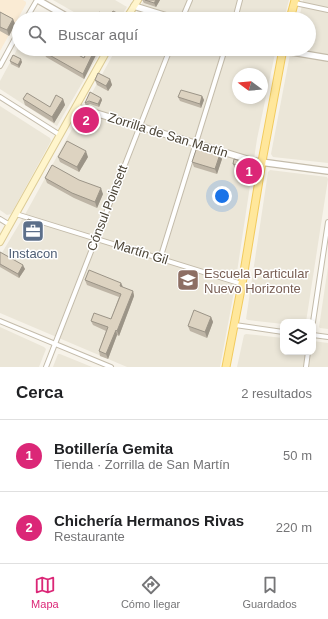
<!DOCTYPE html>
<html lang="es">
<head>
<meta charset="utf-8">
<style>
  body { margin:0; font-family:Helvetica,sans-serif; background:#f2f2f2; color:#202124 }
  .controls { position:absolute; right:12px; bottom:12px; display:grid; overflow:hidden; border-radius:8px; box-shadow:0 2px 6px #0003 }
  .controls button { width:36px; height:36px; display:grid; place-items:center; padding:0; border:0; border-bottom:1px solid #e0e0e0; background:#fff; color:#202124; font:20px sans-serif }
  .compass { position:absolute; left:232px; top:68px; width:36px; height:36px; border-radius:50%; background:#fff; box-shadow:0 2px 6px #0003; rotate:286deg }
  .you { position:absolute; left:222px; top:196px; width:14px; height:14px; margin:-10px; border:3px solid #fff; border-radius:50%; background:#1a73e8; box-shadow:0 0 0 6px #1a73e833 }
  .badge { display:grid; place-items:center; width:26px; height:26px; border-radius:50%; background:#db2777; color:#fff; font-size:13px; font-weight:700 }
  .pin { position:absolute; translate:-50% -50%; border:2px solid #fff; box-shadow:0 1px 4px #0006 }
  .list { margin:0; padding:0; list-style:none }
  h2 { display:flex; justify-content:space-between; align-items:center; height:52px; margin:0; padding:0 16px; font-size:17px }
  h2 small { font-size:13px; font-weight:400; color:#757577 }
  .list li { display:grid; grid-template-columns:26px 1fr auto; gap:12px; align-items:center; box-sizing:border-box; height:72px; padding:0 16px; border-top:1px solid #e0e0e0 }
  .list b { display:block; font-size:15px; white-space:nowrap }
  .list p { margin:0; font-size:13px; white-space:nowrap; color:#757577 }
  .list em { font-size:13px; font-style:normal; color:#757577 }
  .icon { flex:none; width:22px; height:22px; fill:none; stroke:currentColor; stroke-width:2; stroke-linecap:round; stroke-linejoin:round }
  .map { position:relative; flex:none; width:328px; height:367px; overflow:hidden }
  .search { position:absolute; background:#fff; box-shadow:0 2px 6px #0003; left:12px; right:12px; top:12px; height:44px; display:flex; align-items:center; gap:10px; box-sizing:border-box; padding:0 14px; border-radius:22px; color:#757577; font-size:15px }
  .sheet { height:196px; background:#fff }
  nav { display:flex; justify-content:space-around; align-items:center; box-sizing:border-box; height:56px; border-top:1px solid #e0e0e0; background:#fff; font-size:11px; color:#757577 }
  nav a { display:grid; justify-items:center; gap:2px }
  nav .on { color:#db2777 }
  .map>svg:first-child { display:block }
  .residential { fill:#ebe6d8; fill-rule:evenodd }
  .commercial { fill:#faebd4 }
  .lines { fill:none; stroke-linecap:round; stroke-linejoin:round }
  .minor-casing { stroke:#c4bcab; stroke-width:6 }
  .tertiary-casing { stroke:#c4bcab; stroke-width:8 }
  .secondary-casing { stroke:#dccb95; stroke-width:8 }
  .primary-casing { stroke:#f2cb5d; stroke-width:9 }
  .minor { stroke:#fff; stroke-width:4 }
  .tertiary { stroke:#fff; stroke-width:5.5 }
  .secondary { stroke:#fff5cc; stroke-width:6 }
  .primary { stroke:#ffe79b; stroke-width:7 }
  .wall { fill:#beb5a6 }
  .shaded-wall { fill:#9b9487 }
  .building { fill:#ddd3c1; stroke:#9b9487 }
  .labels { text-anchor:middle; dominant-baseline:central; stroke-width:3; stroke-linejoin:round; paint-order:stroke }
  .street-label { font-size:13px; fill:#4c4537; stroke:#fff }
  .service-label { font-size:13px; fill:#4e5e75; stroke:#fff }
  .education-label { font-size:13px; fill:#785e54; stroke:#fff; text-anchor:start }
</style>
</head>
<body>
<div class="map">
<svg width="328" height="367" viewBox="0 0 328 367">
  <rect width="100%" height="100%" fill="#f7f3ea"/>
  <!-- residential -->
  <g class="residential">
    <path d="M53,0H115L127,7L119,19H86Z"/>
    <path d="M144,0H289L284,19H133Z"/>
    <path d="M303,0H328V163L273,157L271,154L291,49H309V19H299Z"/>
    <path d="M19,46V49H102L57,126L0,89V81Z"/>
    <path d="M116,49H276L257,139L234,292L220,367H127L0,313V256L27,211ZM238,74H262V98H238Z"/>
    <path d="M0,106L50,138L51,141L11,214L7,215L0,210Z"/>
    <path d="M270,170L327,177L328,179L306,322H283V324L248,320L246,319L268,172Z"/>
    <path d="M328,267V329L320,328L319,327Z"/>
    <path d="M0,327L44,347L46,349L39,367H0Z"/>
    <path d="M246,334L283,338V352H313V341L328,343V367H237L244,335Z"/>
    <path d="M58,354H60L92,367H53Z"/>
  </g>
  <!-- commercial -->
  <path class="commercial" d="M0,0H23L26,2V4L0,51Z"/>
  <g class="lines">
    <!-- minor casing -->
    <g class="minor-casing">
      <g id="minor">
        <path d="M295,3L328,10"/>
        <path d="M26,19L37,0"/>
        <path d="M182,19L190,0"/>
        <path d="M235,19L240,0"/>
        <path d="M0,66L19,31"/>
        <path d="M0,97L60,135"/>
        <path d="M16,214L242,284"/>
        <path d="M0,219L10,225"/>
        <path d="M160,259L225,49"/>
        <path d="M0,321L111,367"/>
        <path d="M313,322L328,222"/>
        <path d="M235,325L283,332"/>
        <path d="M313,335L328,337"/>
        <path d="M46,367L170,49"/>
        <path d="M306,367L308,352"/>
      </g>
    </g>
    <!-- tertiary casing -->
    <g class="tertiary-casing">
      <g id="tertiary">
        <path d="M38,0L71,19"/>
        <path d="M134,6L176,19"/>
        <path d="M274,49L328,58"/>
        <path d="M76,107L253,161L328,171"/>
      </g>
    </g>
    <!-- secondary casing -->
    <g class="secondary-casing">
      <g id="secondary">
        <path d="M126,19L138,0"/>
        <path d="M0,242L108,49"/>
      </g>
    </g>
    <!-- primary casing -->
    <g class="primary-casing">
      <g id="primary">
        <path d="M290,19L295,0"/>
        <path d="M226,367L242,284L263,156L283,49"/>
      </g>
    </g>
    <!-- minor -->
    <use href="#minor" class="minor"/>
    <!-- tertiary -->
    <use href="#tertiary" class="tertiary"/>
    <!-- secondary -->
    <use href="#secondary" class="secondary"/>
    <!-- primary -->
    <use href="#primary" class="primary"/>
  </g>
  <!-- wall -->
  <g class="wall">
    <path d="M142,0H160L156,7L144,3Z"/>
    <path d="M0,12L13,19L15,24L9,36L0,31Z"/>
    <path d="M46,49H74L75,52L74,53L84,58L85,54L83,53L81,49H102L99,54L97,53L84,79L46,57L44,52Z"/>
    <path d="M10,61L22,62L19,68L11,64Z"/>
    <path d="M110,79L112,85L108,91L97,85L95,80Z"/>
    <path d="M202,96L204,100L201,108L180,101L178,97Z"/>
    <path d="M101,98L102,100L99,107L90,104L86,106L85,103Z"/>
    <path d="M23,99L50,107L63,99L65,105L54,123L25,105Z"/>
    <path d="M94,114L96,118L93,125L83,122L82,125L76,122L74,118Z"/>
    <path d="M58,157H88L79,172L60,162Z"/>
    <path d="M222,159L217,174L194,167L192,162Z"/>
    <path d="M233,164L249,166L251,171L249,177L244,176L242,171L235,169Z"/>
    <path d="M45,178L103,194L97,208L74,198L47,183Z"/>
    <path d="M38,226V228L41,232L38,241L25,236L23,232Z"/>
    <path d="M0,252L25,269L19,278L0,267Z"/>
    <path d="M85,280L123,288L133,291L134,296L119,336L117,335L108,359L100,356L99,351L106,331L93,325L91,321L111,319L119,297L87,285Z"/>
    <path d="M211,317L213,322L207,338L190,331L188,326Z"/>
  </g>
  <!-- shaded-wall -->
  <g class="shaded-wall">
    <path d="M156,0H160L156,7L154,3Z"/>
    <path d="M119,14L120,18L119,19H116Z"/>
    <path d="M13,19L15,24L9,36L7,30Z"/>
    <path d="M72,49H74L75,52L72,55L71,51Z"/>
    <path d="M95,49H96L97,53L84,79L83,74Z"/>
    <path d="M97,49H102L99,54Z"/>
    <path d="M21,59L22,62L19,68L18,65Z"/>
    <path d="M110,79L112,85L108,91L106,86Z"/>
    <path d="M202,96L204,100L201,108L200,104Z"/>
    <path d="M101,98L102,100L99,107L98,104Z"/>
    <path d="M63,99L65,105L54,123L52,117Z"/>
    <path d="M94,114L96,118L93,125L92,121Z"/>
    <path d="M81,118L83,122L82,125L80,121Z"/>
    <path d="M86,151L88,157L79,172L77,167Z"/>
    <path d="M220,154L222,159L217,174L215,169Z"/>
    <path d="M249,166L251,171L249,177L247,172Z"/>
    <path d="M101,188L103,194L97,208L95,202Z"/>
    <path d="M37,222L38,226L37,231L35,227Z"/>
    <path d="M39,228L41,232L38,241L36,237Z"/>
    <path d="M23,265L25,269L19,278L18,274Z"/>
    <path d="M121,283L123,287L120,286Z"/>
    <path d="M133,291L134,296L119,336L117,331Z"/>
    <path d="M211,317L213,322L207,338L205,332Z"/>
    <path d="M116,330L117,335L108,359L106,354Z"/>
  </g>
  <!-- building -->
  <g class="building">
    <path d="M145,0H156L154,3Z"/>
    <path d="M113,11L119,14L116,19H96L99,12L109,18Z"/>
    <path d="M0,12L13,19L7,30L0,27Z"/>
    <path d="M46,49H72L71,51L84,58L87,52L83,49H95L83,74L44,52Z"/>
    <path d="M13,55L21,59L18,65L10,61Z"/>
    <path d="M98,73L110,79L106,86L95,80Z"/>
    <path d="M181,90L202,96L200,104L178,97Z"/>
    <path d="M90,92L101,98L98,104L89,101L85,103Z"/>
    <path d="M27,93L50,107L56,95L63,99L52,117L23,99Z"/>
    <path d="M78,110L94,114L92,121L81,118L80,121L74,118Z"/>
    <path d="M67,141L86,151L77,167L58,157Z"/>
    <path d="M197,147L220,154L215,169L192,162Z"/>
    <path d="M234,159L247,163L249,166L247,172L242,171L243,166L233,164Z"/>
    <path d="M52,165L79,180L101,188L95,202L72,193L45,178Z"/>
    <path d="M28,219L37,222L35,227L39,228L36,237L23,232Z"/>
    <path d="M0,252L23,265L18,274L0,264Z"/>
    <path d="M89,270L121,283L120,286L133,291L117,331L116,330L106,354L99,351L108,327L91,321L94,313L111,319L121,294L85,280Z"/>
    <path d="M194,310L211,317L205,332L188,326Z"/>
  </g>
  <!-- icons -->
  <defs>
    <g id="office-square" transform="scale(1.15)"><rect x="-9" y="-9" width="18" height="18" rx="4" fill="#5c6f8a" stroke="#fff"/><path d="M-6-3h4V-5.5h4V-3h4V5H-6ZM-1-4.5V-3h2v-1.5ZM-6 0V1H6V0Z" fill="#fff"/></g>
    <g id="school-square" transform="scale(1.15)"><rect x="-9" y="-9" width="18" height="18" rx="4" fill="#8d6e63" stroke="#fff"/><path d="M0-5L7-2L0 1L-7-2ZM-4 1L0 2.5L4 1V4Q0 6-4 4Z" fill="#fff"/></g>
  </defs>
  <g fill-rule="evenodd">
    <use href="#office-square" x="33" y="231"/>
    <use href="#school-square" x="188" y="280"/>
  </g>
  <g class="labels">
    <!-- street labels -->
    <g class="street-label">
      <text transform="translate(168 135) rotate(17)">Zorrilla de San Martín</text>
      <text transform="translate(107 208) rotate(-69)">Cónsul Poinsett</text>
      <text transform="translate(141 252) rotate(17)">Martín Gil</text>
    </g>
    <!-- service labels -->
    <g class="service-label">
      <text x="33" y="253">Instacon</text>
    </g>
    <!-- education labels -->
    <g class="education-label">
      <text x="204" y="273">Escuela Particular<tspan x="204" dy="15">Nuevo Horizonte</tspan></text>
    </g>
  </g>
</svg>
<div class="controls">
<button><svg class="icon" aria-label="layers" viewBox="0 0 24 24"><path d="M12 4l9 5-9 5-9-5zM3 14l9 5 9-5"/></svg></button>
</div>
<svg class="compass" viewBox="-18 -18 36 36"><path d="M0-13l5 13h-10z" fill="#e53935"/><path d="M0 13l5-13h-10z" fill="#757577"/></svg>
<div class="you"></div>
<div class="pin badge" style="left:249px;top:171px">1</div>
<div class="pin badge" style="left:86px;top:120px">2</div>
<div class="search"><svg class="icon" aria-label="search" viewBox="0 0 24 24"><circle cx="10" cy="10" r="6"/><path d="M15 15l6 6"/></svg>Buscar aquí</div>
</div>
<section class="sheet">
<h2>Cerca<small>2 resultados</small></h2>
<ul class="list">
<li><span class="badge">1</span><div><b>Botillería Gemita</b><p>Tienda · Zorrilla de San Martín</p></div><em>50 m</em></li>
<li><span class="badge">2</span><div><b>Chichería Hermanos Rivas</b><p>Restaurante</p></div><em>220 m</em></li>
</ul>
</section>
<nav>
<a class="on"><svg class="icon" aria-label="map" viewBox="0 0 24 24"><path d="M3 6l6-2 6 2 6-2v14l-6 2-6-2-6 2zM9 4v14M15 6v14"/></svg>Mapa</a>
<a><svg class="icon" aria-label="directions" viewBox="0 0 24 24"><path d="M12 3l9 9-9 9-9-9zM9 14v-3h6M13 9l2 2-2 2"/></svg>Cómo llegar</a>
<a><svg class="icon" aria-label="saved" viewBox="0 0 24 24"><path d="M7 4h10v16l-5-4-5 4z"/></svg>Guardados</a>
</nav>
</body>
</html>
